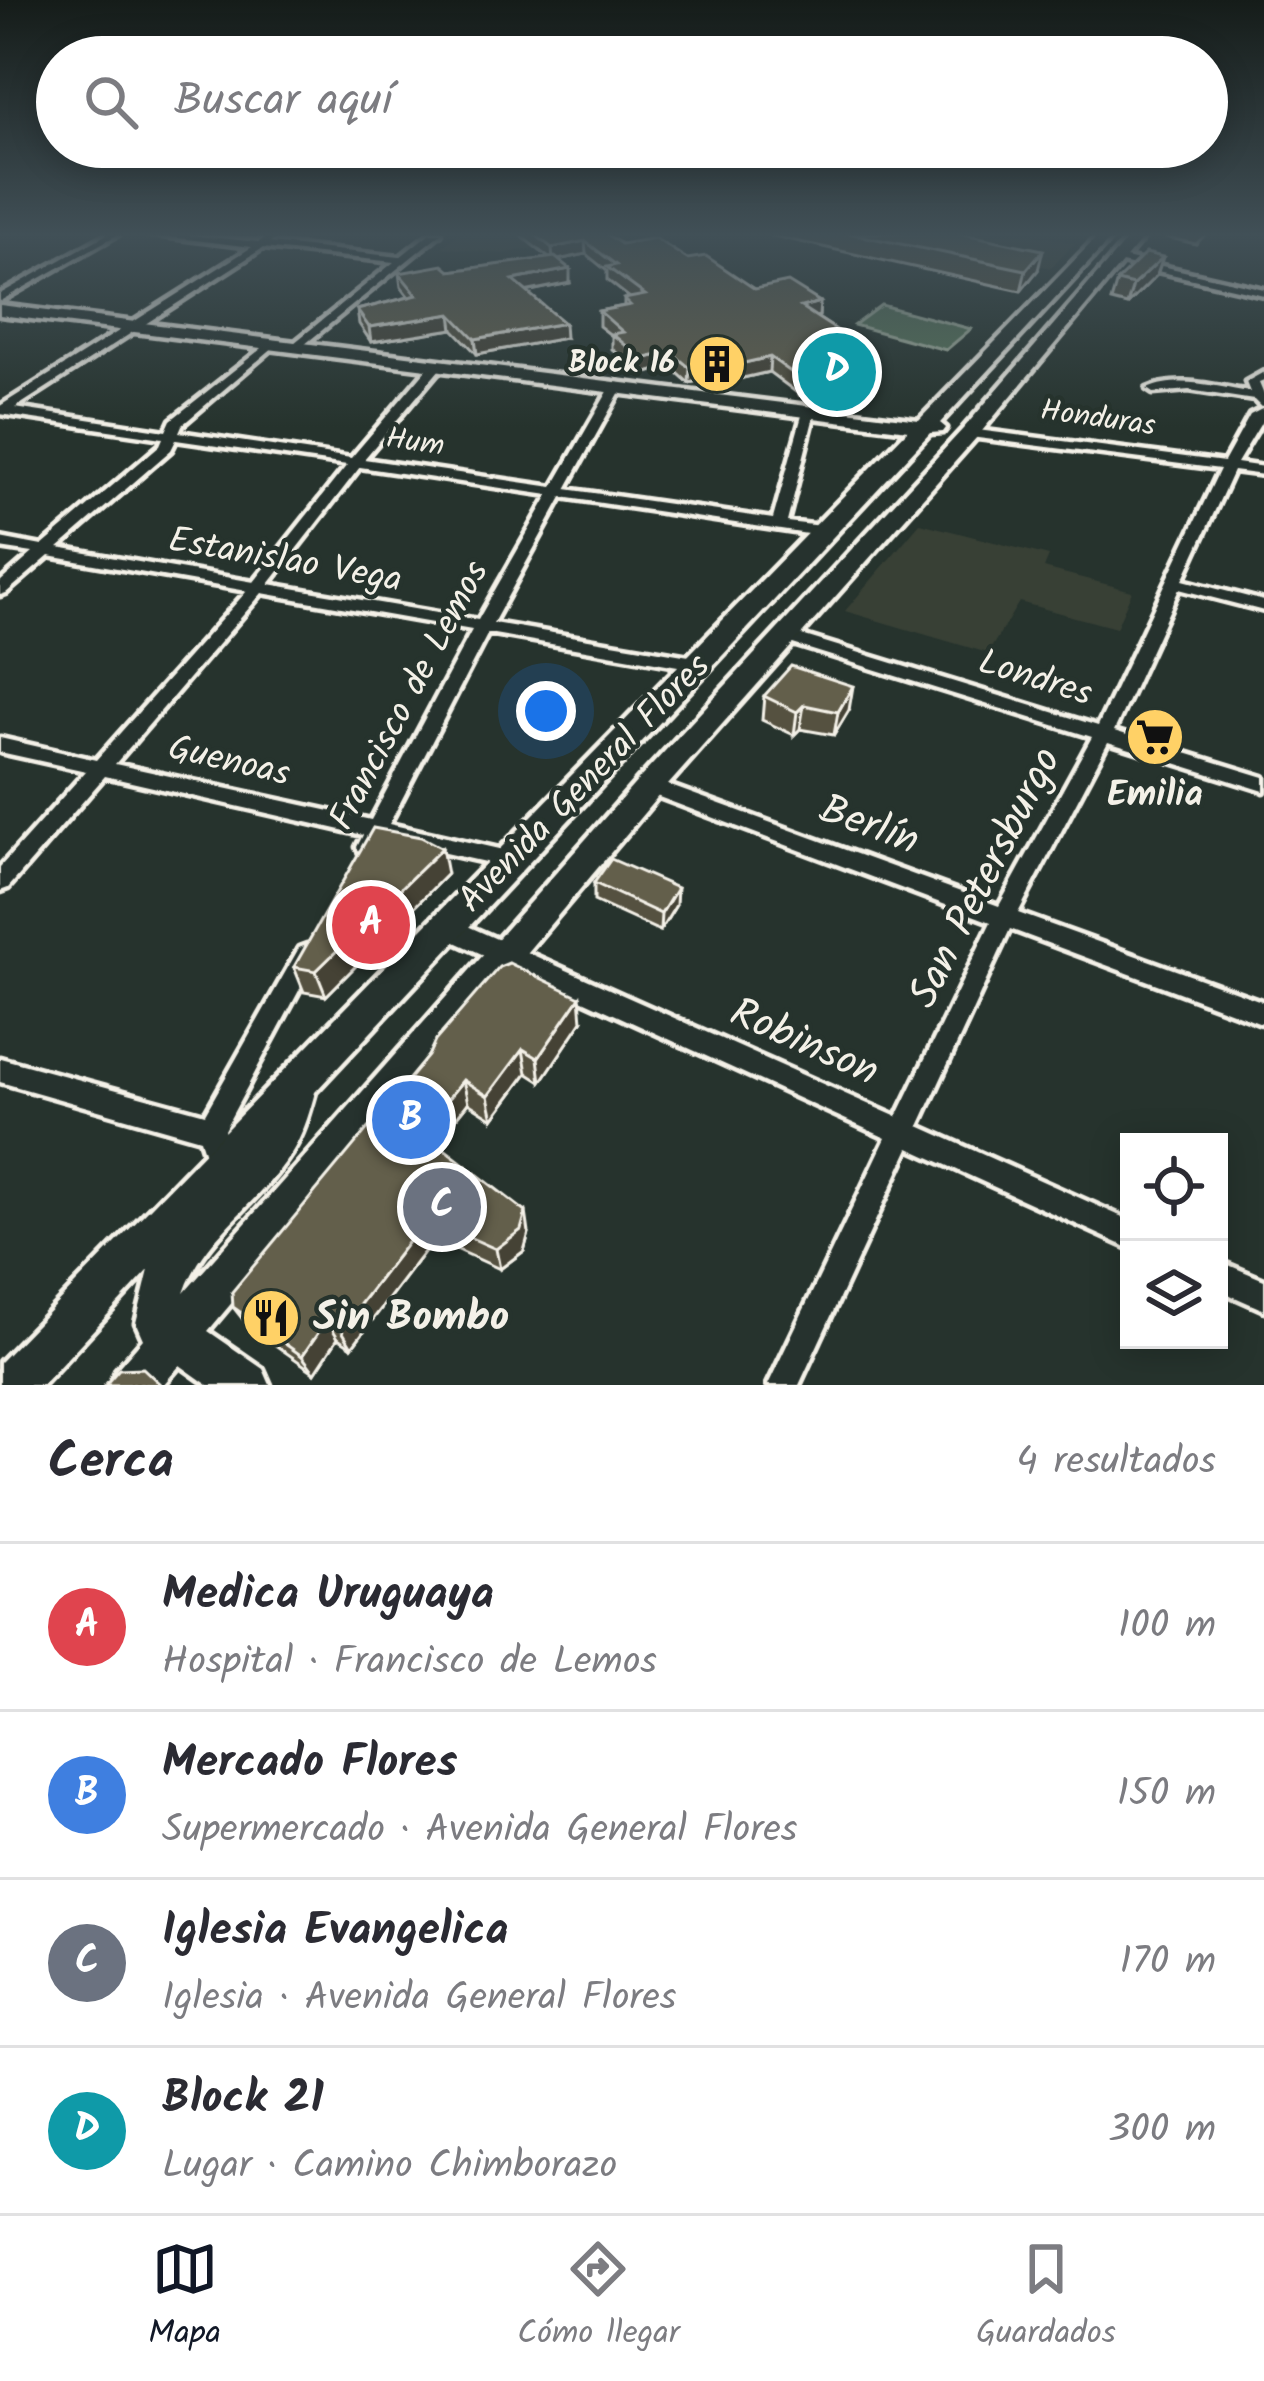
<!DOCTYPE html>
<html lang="es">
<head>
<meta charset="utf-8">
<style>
  body { margin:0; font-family:Kalam,sans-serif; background:#f2f2f3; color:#2b2b33 }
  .controls { position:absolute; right:36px; bottom:36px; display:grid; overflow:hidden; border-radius:0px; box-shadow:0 6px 30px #0003 }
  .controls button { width:108px; height:108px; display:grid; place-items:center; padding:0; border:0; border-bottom:3px solid #e1e1e2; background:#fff; color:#2b2b33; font:60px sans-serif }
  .you { position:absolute; left:546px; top:711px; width:42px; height:42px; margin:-30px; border:9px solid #fff; border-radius:50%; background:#1a73e8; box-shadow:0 0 0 18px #1a73e833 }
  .badge { display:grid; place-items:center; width:78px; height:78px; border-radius:50%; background:#111827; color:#fff; font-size:39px; font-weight:700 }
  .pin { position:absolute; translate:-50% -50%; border:6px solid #fff; box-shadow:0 3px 12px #0006 }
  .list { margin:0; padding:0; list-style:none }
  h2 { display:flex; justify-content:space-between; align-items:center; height:156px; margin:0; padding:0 48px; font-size:51px }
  h2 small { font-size:39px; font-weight:400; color:#7c7c81 }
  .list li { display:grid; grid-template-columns:78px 1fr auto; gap:36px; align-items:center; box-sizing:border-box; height:168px; padding:0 48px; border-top:3px solid #e1e1e2 }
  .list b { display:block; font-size:45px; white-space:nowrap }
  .list p { margin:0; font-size:39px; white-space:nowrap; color:#7c7c81 }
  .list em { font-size:39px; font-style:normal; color:#7c7c81 }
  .icon { flex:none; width:66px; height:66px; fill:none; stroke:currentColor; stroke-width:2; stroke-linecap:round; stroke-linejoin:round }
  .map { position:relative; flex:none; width:1264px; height:1385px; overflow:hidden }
  .search { position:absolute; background:#fff; box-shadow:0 6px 30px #0003; left:36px; right:36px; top:36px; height:132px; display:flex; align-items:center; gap:30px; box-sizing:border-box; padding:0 42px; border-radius:66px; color:#7c7c81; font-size:45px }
  .sheet { height:828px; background:#fff }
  nav { display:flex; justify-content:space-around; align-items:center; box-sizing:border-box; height:168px; border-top:3px solid #e1e1e2; background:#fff; font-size:33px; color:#7c7c81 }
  nav a { display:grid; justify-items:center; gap:6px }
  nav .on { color:#111827 }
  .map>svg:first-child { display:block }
  .built { fill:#384036 }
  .green { fill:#567259; stroke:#a5b2a0; stroke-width:3 }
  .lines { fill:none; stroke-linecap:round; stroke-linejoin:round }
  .street-casing { stroke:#f4f1e8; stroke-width:9 }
  .secondary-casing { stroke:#f4f1e8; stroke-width:9 }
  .street { fill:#26332d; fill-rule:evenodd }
  .secondary { fill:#26332d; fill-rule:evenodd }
  .wall { fill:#555141; stroke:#f4f1e8; stroke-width:3 }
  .shaded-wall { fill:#454235; stroke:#f4f1e8; stroke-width:3 }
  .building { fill:#635e4c; stroke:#f4f1e8; stroke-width:3 }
  .labels { text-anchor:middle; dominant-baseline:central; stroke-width:9; stroke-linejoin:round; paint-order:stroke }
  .far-poi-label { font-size:30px; font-weight:bold; fill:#f4f1e8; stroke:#26332d; text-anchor:end }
  .far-street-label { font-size:30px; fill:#f4f1e8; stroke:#26332d }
  .street-label { font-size:36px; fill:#f4f1e8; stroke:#26332d }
  .poi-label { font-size:36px; font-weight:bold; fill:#f4f1e8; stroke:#26332d }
  .near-street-label { font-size:42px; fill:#f4f1e8; stroke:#26332d }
  .near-poi-label { font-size:42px; font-weight:bold; fill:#f4f1e8; stroke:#26332d; text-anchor:start }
</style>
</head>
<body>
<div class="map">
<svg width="1264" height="1385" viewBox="0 0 1264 1385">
  <rect width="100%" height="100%" fill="#26332d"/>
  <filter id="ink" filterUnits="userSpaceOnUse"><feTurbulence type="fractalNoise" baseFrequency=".00833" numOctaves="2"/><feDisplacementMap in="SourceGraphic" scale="24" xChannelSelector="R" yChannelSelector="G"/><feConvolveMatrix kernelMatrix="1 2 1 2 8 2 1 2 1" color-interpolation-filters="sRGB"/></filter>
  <g filter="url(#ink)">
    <!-- built -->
    <g class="built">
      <path d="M460,233H535L552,245L502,254L442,247Z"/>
      <path d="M889,233H1023L1075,243L1051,268Z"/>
      <path d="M920,523L1049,556L1044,568L1132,591L1116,628L1019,602L988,653L845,611Z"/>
    </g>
    <!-- green -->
    <path class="green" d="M881,305L971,329L946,350L854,325Z"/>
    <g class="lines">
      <!-- street casing -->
      <g class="street-casing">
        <g id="street">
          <path d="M109,233H120L0,301V294Z"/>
          <path d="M138,233H168L259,242L273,233H284L270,243L400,257L430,233H441L299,349L289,347L394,262L263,248L15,408L166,431L171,420L271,341L275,342V346L182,425L179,432L351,458L432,363L436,362L442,366L440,369L364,459L553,487L610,388L616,384L622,388L566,489L773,519L803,412L809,408L815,412L787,522L821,526L829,531L821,536L562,497L493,623L701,658L710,664L701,670L488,633L389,824L512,852L519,854L523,860L519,866L512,868L382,839L374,853L367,855L360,853L357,847L363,835L105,776L8,888L0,891V867L86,771L0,752V738L96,760L247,591L49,556L6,593L0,595V582L33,553L0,548V538L42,546L160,445L163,438L0,414V406L252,247ZM176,440L347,465L254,582L58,548L171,450ZM360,467L549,495L478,620L269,584ZM262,593L472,630L371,820L115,764Z"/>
          <path d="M1117,256L1264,289V295L1113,261L1112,259Z"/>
          <path d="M1264,372V381L1259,383L1264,395V406L1261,407L1254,400L1189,390L1153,393L1147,389C1178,375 1217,387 1250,392L1246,382Z"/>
          <path d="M1264,408V418L1237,463L1264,467V475L1233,471L1183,580L1264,601V611L1179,589L1114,731L1264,777V791L1108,742L1018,913L1264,1002V1024L1010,929L919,1126L1129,1220V1248L909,1148L799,1385H768L886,1138L438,934L435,927L438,920L446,918L454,920L897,1117L991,922L643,791L640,786L643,781H657L999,906L1092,737L780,640L778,636L786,631L792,632L1098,726L1220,469L970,437L963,433L970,429L1224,462L1250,415Z"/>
          <path d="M307,945L315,948L318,955L224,1130L233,1164L229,1173L220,1177L211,1173L200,1139L0,1082V1058L205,1114L299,948Z"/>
          <path d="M1219,1261L1264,1280V1310L1219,1290Z"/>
        </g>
      </g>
      <!-- secondary casing -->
      <g class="secondary-casing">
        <path id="secondary" d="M1101,233H1116L940,423L946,428L943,432L930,433L315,1092C310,1110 305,1128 296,1145C266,1200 205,1231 184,1293L640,778L963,429L1133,233H1147L977,437L660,794L208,1331L263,1369L270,1385H208L180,1365L163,1385H110L117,1369L143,1339L136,1323L149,1270L42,1385H0V1362L908,430L0,315V305L919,420Z"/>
      </g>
      <!-- street -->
      <use href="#street" class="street"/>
      <!-- secondary -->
      <use href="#secondary" class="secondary"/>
    </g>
    <!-- wall -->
    <g class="wall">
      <path d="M521,233H605L621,244L687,259L755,289L820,302L819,316L816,317L844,335L842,349L839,350L861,365L859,380L800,395L769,372L730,381L722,375L689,383L671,367L642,374L612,349V336L599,326V311L624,306V299L630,298L607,280V271L586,254L558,260L570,283L526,292L565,338L477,354L453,329L371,342L359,324L357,310L409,297L401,287L399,273L450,271L549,258L521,236Z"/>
      <path d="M760,233H959L1038,270L1021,291Z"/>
      <path d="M1157,233H1207L1196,244L1156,235Z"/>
      <path d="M1157,275L1127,305L1111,301L1117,281Z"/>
      <path d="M764,696L849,710L834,735L800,729L794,735L762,720Z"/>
      <path d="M447,874L326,996L304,992L294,967Z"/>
      <path d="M594,883L676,905L660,931L594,901Z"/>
      <path d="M582,1021L541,1082L527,1073L493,1119L468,1103L436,1143L529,1233L524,1251L500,1269L434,1239L352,1347L338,1338L315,1373L248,1326L233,1307L428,1056Z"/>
    </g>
    <!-- shaded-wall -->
    <g class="shaded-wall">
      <path d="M585,241L586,254L553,261L552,248Z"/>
      <path d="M1043,250L1038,270L1021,291L1026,270Z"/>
      <path d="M1163,257L1157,275L1127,305L1133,285Z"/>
      <path d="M570,269V283L514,294L513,280Z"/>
      <path d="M820,302L819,316L799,321L801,307Z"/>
      <path d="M451,314L453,329L371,342L369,327Z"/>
      <path d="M564,323L565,338L477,354L475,339Z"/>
      <path d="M844,335L842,349L821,354L823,340Z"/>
      <path d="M671,352V367L642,374V359Z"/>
      <path d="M770,357L769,372L730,381L731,366Z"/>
      <path d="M723,360L722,375L689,383L690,368Z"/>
      <path d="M861,365L859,380L800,395L802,380Z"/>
      <path d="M853,686L849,710L834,735L838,712Z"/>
      <path d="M804,705L800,729L794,735L797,712Z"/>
      <path d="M442,848L447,874L326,996L316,971Z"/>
      <path d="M677,888L676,905L660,931L661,914Z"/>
      <path d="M580,997L582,1021L541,1082L538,1058Z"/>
      <path d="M523,1049L527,1073L493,1119L488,1096Z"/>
      <path d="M463,1080L468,1103L428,1153L421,1131Z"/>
      <path d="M526,1212L529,1233L524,1251L500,1269L496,1249Z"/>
      <path d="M426,1218L434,1239L352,1347L341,1329Z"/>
      <path d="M327,1320L338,1338L315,1373L302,1356Z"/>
    </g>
    <!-- building -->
    <g class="building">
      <path d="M533,233H605L621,244L655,238L687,259L706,256L755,289L788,282L820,302L801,307L844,335L823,340L861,365L802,380L770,357L731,366L723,360L690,368L671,352L642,359L612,334L623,332L599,311L630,305L624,299L645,295L607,267L616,265L585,241L552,248Z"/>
      <path d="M848,233H959L1043,250L1026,270Z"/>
      <path d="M1146,253L1163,257L1133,285L1117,281Z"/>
      <path d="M555,257L570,269L513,280L564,323L475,339L451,314L369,327L357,310L417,295L399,273L443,265L450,271Z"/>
      <path d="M791,666L853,686L838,712L804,705L797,712L764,696Z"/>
      <path d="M373,828L421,837L442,848L316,971L294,967Z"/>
      <path d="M611,859L677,888L661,914L594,883Z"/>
      <path d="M509,963L580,997L538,1058L523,1049L488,1096L463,1080L421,1131L526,1212L521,1230L496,1249L426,1218L341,1329L327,1320L302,1356L233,1307L232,1292L428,1056L435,1041L499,967Z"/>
      <path d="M143,1368L161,1385H105L119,1369Z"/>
    </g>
  </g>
  <!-- sky -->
  <linearGradient id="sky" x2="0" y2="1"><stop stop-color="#151c19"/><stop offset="0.55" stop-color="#415057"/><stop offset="1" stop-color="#415057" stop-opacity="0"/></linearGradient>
  <rect width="1264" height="427" fill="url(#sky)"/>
  <!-- icons -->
  <defs>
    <g id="building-disc" transform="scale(3)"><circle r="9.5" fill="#ffd166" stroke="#26332d"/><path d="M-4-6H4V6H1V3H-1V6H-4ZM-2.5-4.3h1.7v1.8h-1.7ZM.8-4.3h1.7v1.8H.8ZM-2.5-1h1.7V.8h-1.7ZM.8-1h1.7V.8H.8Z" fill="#111"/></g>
    <g id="supermarket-disc" transform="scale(3)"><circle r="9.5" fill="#ffd166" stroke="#26332d"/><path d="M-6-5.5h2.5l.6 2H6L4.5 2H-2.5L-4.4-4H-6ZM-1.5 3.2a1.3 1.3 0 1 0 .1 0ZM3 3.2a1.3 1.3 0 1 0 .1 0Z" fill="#111"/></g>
    <g id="restaurant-disc" transform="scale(3)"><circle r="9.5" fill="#ffd166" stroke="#26332d"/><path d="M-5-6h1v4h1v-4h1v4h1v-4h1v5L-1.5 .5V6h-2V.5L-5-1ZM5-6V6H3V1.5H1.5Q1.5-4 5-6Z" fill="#111"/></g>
  </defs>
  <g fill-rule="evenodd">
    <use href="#building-disc" x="717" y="364"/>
    <use href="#supermarket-disc" x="1155" y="737"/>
    <use href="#restaurant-disc" x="271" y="1318"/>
  </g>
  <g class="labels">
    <!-- far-poi labels -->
    <g class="far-poi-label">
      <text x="675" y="364">Block 16</text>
    </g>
    <!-- far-street labels -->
    <g class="far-street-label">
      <text transform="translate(1098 419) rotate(8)">Honduras</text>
      <text transform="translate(415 443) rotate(8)">Hum</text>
    </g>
    <!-- street labels -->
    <g class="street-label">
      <text transform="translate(285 561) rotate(10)">Estanislao Vega</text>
      <text transform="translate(1035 679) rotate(17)">Londres</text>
      <text transform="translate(410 696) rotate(-62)">Francisco de Lemos</text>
      <text transform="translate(229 762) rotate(13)">Guenoas</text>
      <text transform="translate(585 784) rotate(-46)">Avenida General Flores</text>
    </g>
    <!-- poi labels -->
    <g class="poi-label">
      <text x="1155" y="795">Emilia</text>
    </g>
    <!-- near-street labels -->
    <g class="near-street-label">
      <text transform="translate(869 826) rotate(20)">Berlín</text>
      <text transform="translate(986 878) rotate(-63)">San Petersburgo</text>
      <text transform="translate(804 1043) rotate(24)">Robinson</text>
    </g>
    <!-- near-poi labels -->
    <g class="near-poi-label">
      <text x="313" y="1318">Sin Bombo</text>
    </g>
  </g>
</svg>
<div class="controls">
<button><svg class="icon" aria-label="locate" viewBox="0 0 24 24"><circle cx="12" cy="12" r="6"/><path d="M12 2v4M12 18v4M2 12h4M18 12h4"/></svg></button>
<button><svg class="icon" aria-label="layers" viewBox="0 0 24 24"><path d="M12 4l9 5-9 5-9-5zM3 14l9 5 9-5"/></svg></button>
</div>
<div class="you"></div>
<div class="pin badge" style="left:371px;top:925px;background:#e0444e">A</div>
<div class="pin badge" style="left:411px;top:1120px;background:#3f7fe0">B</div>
<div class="pin badge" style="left:442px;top:1207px;background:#6b7280">C</div>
<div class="pin badge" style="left:837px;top:372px;background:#0f9aa8">D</div>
<div class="search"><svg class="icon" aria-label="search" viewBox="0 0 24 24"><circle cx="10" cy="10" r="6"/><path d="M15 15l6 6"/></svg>Buscar aquí</div>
</div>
<section class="sheet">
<h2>Cerca<small>4 resultados</small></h2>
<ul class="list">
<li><span class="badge" style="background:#e0444e">A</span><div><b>Medica Uruguaya</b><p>Hospital · Francisco de Lemos</p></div><em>100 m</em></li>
<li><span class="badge" style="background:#3f7fe0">B</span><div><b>Mercado Flores</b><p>Supermercado · Avenida General Flores</p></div><em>150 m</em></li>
<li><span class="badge" style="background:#6b7280">C</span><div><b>Iglesia Evangelica</b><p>Iglesia · Avenida General Flores</p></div><em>170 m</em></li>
<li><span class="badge" style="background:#0f9aa8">D</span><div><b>Block 21</b><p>Lugar · Camino Chimborazo</p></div><em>300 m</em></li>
</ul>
</section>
<nav>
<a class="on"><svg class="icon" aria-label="map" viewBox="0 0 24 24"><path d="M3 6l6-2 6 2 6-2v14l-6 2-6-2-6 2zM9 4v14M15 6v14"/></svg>Mapa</a>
<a><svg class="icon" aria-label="directions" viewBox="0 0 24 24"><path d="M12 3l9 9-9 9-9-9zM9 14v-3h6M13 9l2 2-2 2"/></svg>Cómo llegar</a>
<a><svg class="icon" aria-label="saved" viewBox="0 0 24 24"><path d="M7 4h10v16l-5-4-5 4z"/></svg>Guardados</a>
</nav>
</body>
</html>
